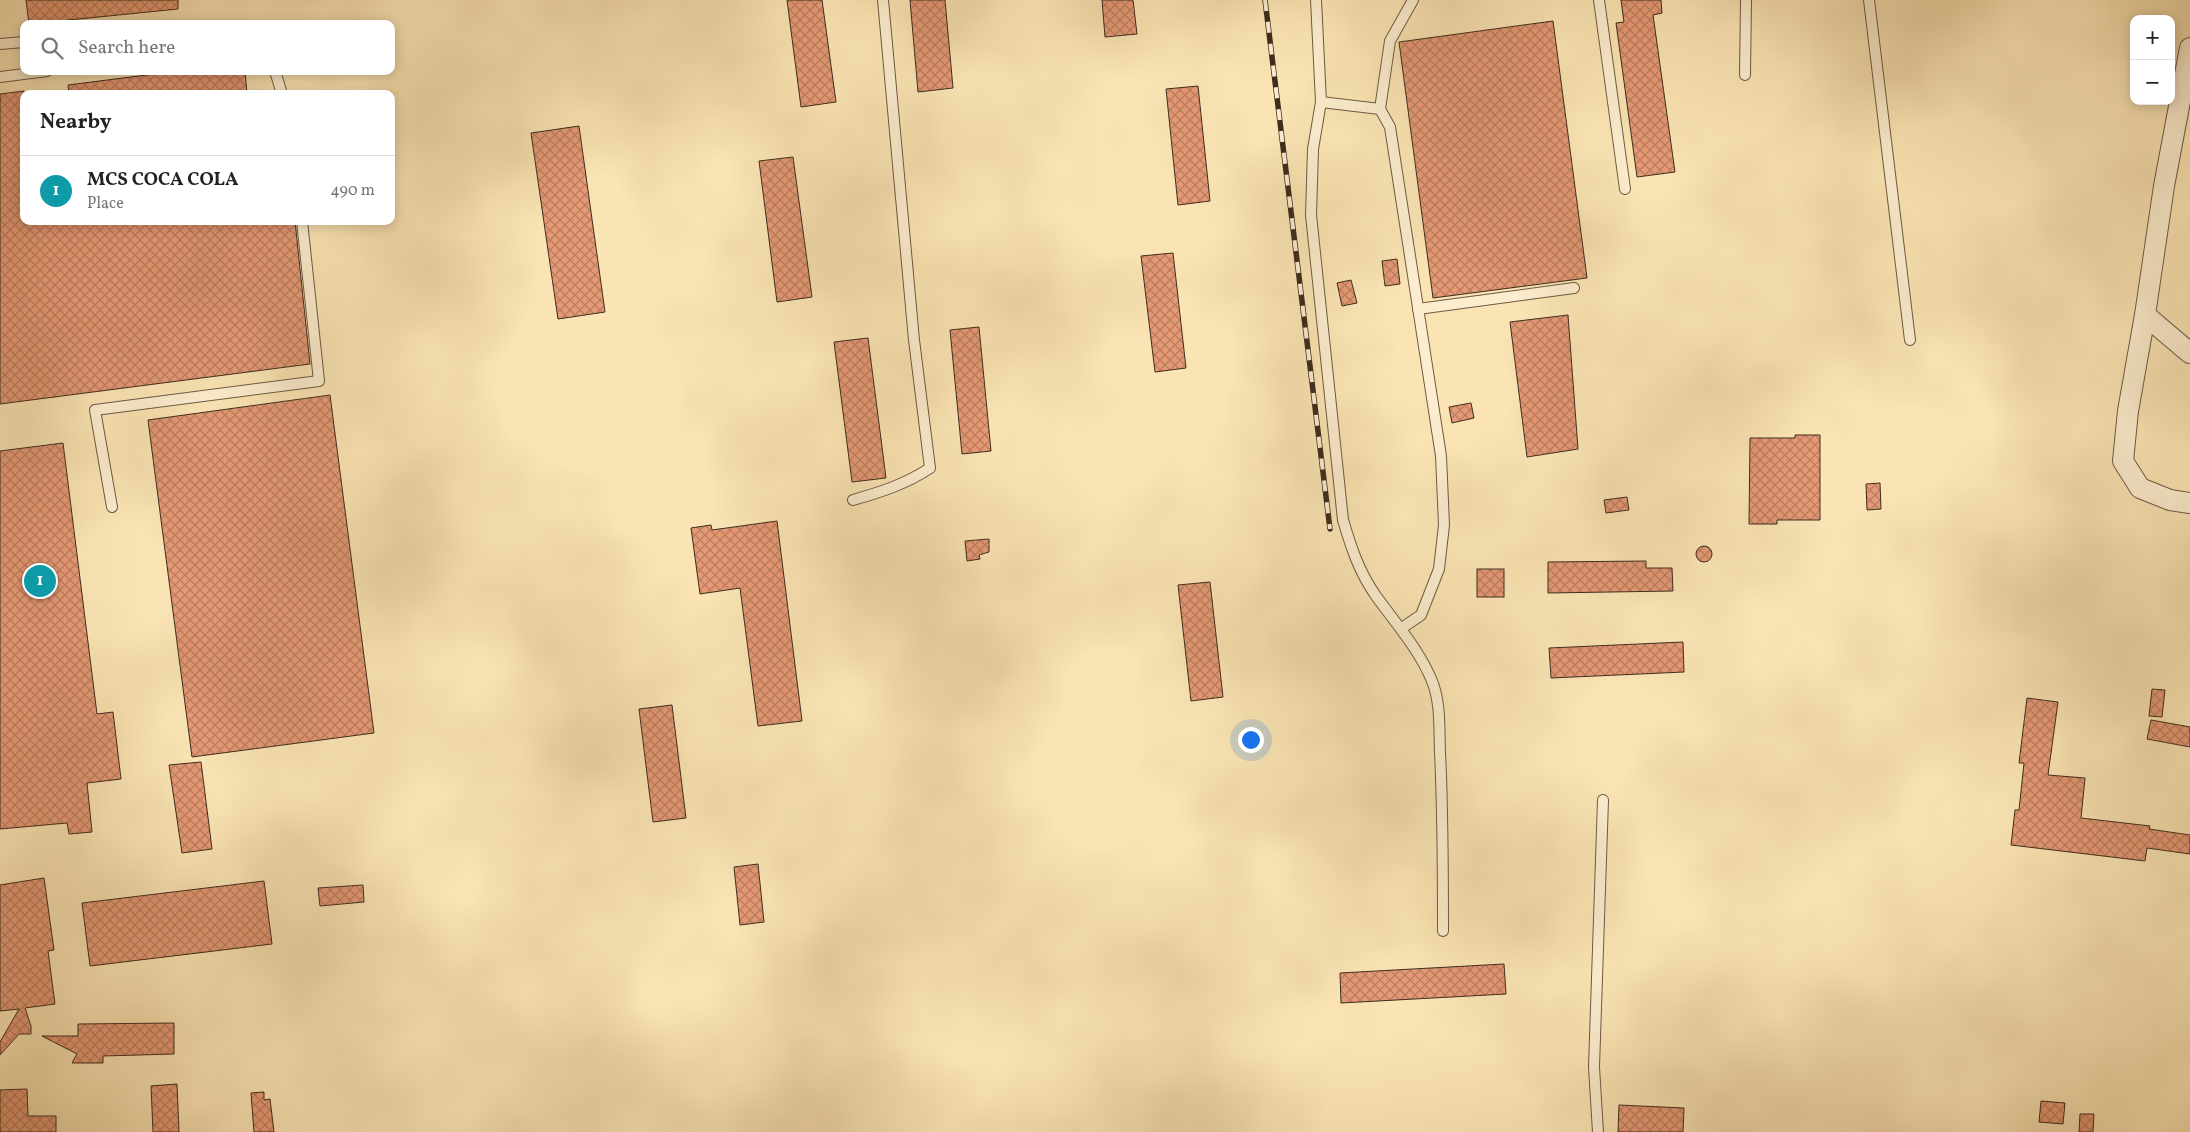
<!DOCTYPE html>
<html lang="en">
<head>
<meta charset="utf-8">
<style>
  body { margin:0; font-family:Vollkorn,serif; background:#f2f2f2; color:#222 }
  .controls { position:absolute; right:15px; top:15px; display:grid; overflow:hidden; border-radius:10px; box-shadow:0 2px 12px #0003 }
  .controls button { width:45px; height:45px; display:grid; place-items:center; padding:0; border:0; border-bottom:1px solid #e0e0e0; background:#fff; color:#222; font:25px sans-serif }
  .you { position:absolute; left:1250px; top:739px; width:18px; height:18px; margin:-12px; border:4px solid #fff; border-radius:50%; background:#1a73e8; box-shadow:0 0 0 8px #1a73e833 }
  .badge { display:grid; place-items:center; width:32px; height:32px; border-radius:50%; background:#8f2418; color:#fff; font-size:16px; font-weight:700 }
  .pin { position:absolute; translate:-50% -50%; border:2px solid #fff; box-shadow:0 1px 5px #0006 }
  .list { margin:0; padding:0; list-style:none }
  h2 { display:flex; justify-content:space-between; align-items:center; height:65px; margin:0; padding:0 20px; font-size:21px }
  h2 small { font-size:16px; font-weight:400; color:#767676 }
  .list li { display:grid; grid-template-columns:32px 1fr auto; gap:15px; align-items:center; box-sizing:border-box; height:70px; padding:0 20px; border-top:1px solid #e0e0e0 }
  .list b { display:block; font-size:19px; white-space:nowrap }
  .list p { margin:0; font-size:16px; white-space:nowrap; color:#767676 }
  .list em { font-size:16px; font-style:normal; color:#767676 }
  .icon { flex:none; width:28px; height:28px; fill:none; stroke:currentColor; stroke-width:2; stroke-linecap:round; stroke-linejoin:round }
  .map { position:relative; flex:none; width:2190px; height:1132px; overflow:hidden }
  .search { position:absolute; background:#fff; box-shadow:0 2px 12px #0003; left:20px; top:20px; width:375px; height:55px; display:flex; align-items:center; gap:12px; box-sizing:border-box; padding:0 18px; border-radius:10px; color:#767676; font-size:19px }
  .panel { position:absolute; background:#fff; box-shadow:0 2px 12px #0003; left:20px; top:90px; width:375px; height:135px; border-radius:10px }
  .map>svg:first-child { display:block }
  .building { fill:url(#building-cross-hatch); stroke:#3e2c1e }
  .lines { fill:none; stroke-linecap:round; stroke-linejoin:round }
  .service-casing { stroke:#6d5a43; stroke-width:12 }
  .minor-casing { stroke:#6d5a43; stroke-width:22 }
  .service { stroke:#fcedce; stroke-width:10 }
  .minor { stroke:#fcedce; stroke-width:20 }
  .rail-casing { stroke:#3e2c1e; stroke-width:5.5 }
  .rail { stroke:#fcedce; stroke-width:4; stroke-dasharray:11; stroke-linecap:butt }
</style>
</head>
<body>
<div class="map">
<svg width="2190" height="1132" viewBox="0 0 2190 1132">
  <defs>
    <pattern id="building-cross-hatch" width="8" height="8" patternUnits="userSpaceOnUse" patternTransform="scale(1.25)"><rect width="8" height="8" fill="#e59974"/><path d="M0 0l8 8M0 8l8-8" fill="none" stroke="#bb7d5f"/></pattern>
  </defs>
  <rect width="100%" height="100%" fill="#fae4b3"/>
  <filter id="stains"><feTurbulence type="fractalNoise" baseFrequency=".004" numOctaves="4"/><feColorMatrix values="0 0 0 0 .2 0 0 0 0 .09 0 0 0 0 .02 0 0 0 .5 -.17"/></filter>
  <radialGradient id="worn" r=".72"><stop offset=".6" stop-color="#630" stop-opacity="0"/><stop offset="1" stop-color="#630" stop-opacity=".3"/></radialGradient>
  <!-- building -->
  <g class="building">
    <path d="M26,0H178V9L29,24Z"/>
    <path d="M787,0H822L836,102L801,107Z"/>
    <path d="M910,0H945L953,88L918,92Z"/>
    <path d="M1102,0H1133L1137,34L1105,37Z"/>
    <path d="M1621,0H1661L1662,13L1653,15L1675,172L1637,177L1616,23L1624,22Z"/>
    <path d="M1553,21L1587,278L1433,298L1399,42Z"/>
    <path d="M178,71H245L247,94H69L68,85Z"/>
    <path d="M1198,86L1210,201L1178,205L1166,89Z"/>
    <path d="M24,91V221H295L310,364L0,404V94Z"/>
    <path d="M579,126L605,312L558,319L531,133Z"/>
    <path d="M793,157L812,297L777,302L759,161Z"/>
    <path d="M1173,253L1186,368L1155,372L1141,256Z"/>
    <path d="M1397,259L1400,284L1385,286L1382,261Z"/>
    <path d="M1351,280L1357,303L1342,306L1337,283Z"/>
    <path d="M1568,315L1578,449L1527,457L1510,322Z"/>
    <path d="M979,327L991,451L962,454L950,330Z"/>
    <path d="M868,338L886,478L852,482L834,342Z"/>
    <path d="M330,395L374,733L192,757L148,420Z"/>
    <path d="M1471,403L1474,418L1452,423L1449,407Z"/>
    <path d="M1795,435H1820V520H1777V524H1749L1750,438H1795Z"/>
    <path d="M63,443L97,714L113,712L121,779L87,783L92,832L69,834L67,823L0,829V451Z"/>
    <path d="M1880,483L1881,509L1867,510L1866,484Z"/>
    <path d="M1627,497L1629,510L1606,513L1604,500Z"/>
    <path d="M777,521L802,721L758,726L740,588L700,594L691,528L711,525L712,530Z"/>
    <path d="M989,539V552L979,555L980,559L967,561L965,541Z"/>
    <circle cx="1704" cy="554" r="8"/>
    <path d="M1646,561V568H1672L1673,591L1548,593V562Z"/>
    <rect x="1477" y="569" width="27" height="28"/>
    <path d="M1210,582L1223,697L1191,701L1178,585Z"/>
    <path d="M1683,642L1684,672L1551,678L1549,648Z"/>
    <path d="M2152,689L2165,690L2162,717L2149,716Z"/>
    <path d="M2027,698L2058,702L2048,775L2085,778L2081,818L2150,826L2149,829L2190,835V854L2147,848L2145,861L2011,845L2015,810H2019L2024,763H2019Z"/>
    <path d="M672,705L686,818L653,822L639,709Z"/>
    <path d="M2151,720L2190,727V747L2147,739Z"/>
    <path d="M201,762L212,849L182,853L169,765Z"/>
    <path d="M758,864L764,922L740,925L734,867Z"/>
    <path d="M44,878L54,950L48,951L55,1004L25,1008L31,1026V1034H19L0,1055V1042L19,1009L0,1011V885Z"/>
    <path d="M264,881L272,944L90,966L82,903Z"/>
    <path d="M363,885L364,902L320,906L318,888Z"/>
    <path d="M1504,964L1506,994L1341,1003L1340,973Z"/>
    <path d="M174,1023V1054L103,1056V1063H72L77,1054L42,1036H78V1024Z"/>
    <path d="M177,1084L179,1132H153L151,1086Z"/>
    <path d="M27,1089L28,1116H56V1132H0V1090Z"/>
    <path d="M264,1092V1100L270,1099L274,1132H254L251,1093Z"/>
    <path d="M2041,1101L2065,1103L2063,1124L2039,1122Z"/>
    <path d="M1619,1105L1684,1108L1683,1132H1618Z"/>
    <path d="M2080,1114H2094L2093,1132H2079Z"/>
  </g>
  <g class="lines">
    <!-- service casing -->
    <g class="service-casing">
      <g id="service">
        <path d="M1316,0L1321,102L1313,149L1311,215L1343,520C1351,547 1359,572 1376,596C1396,624 1419,649 1432,681C1441,703 1439,730 1440,753C1443,812 1443,872 1443,931"/>
        <path d="M1599,0L1625,189"/>
        <path d="M1869,0L1910,340"/>
        <path d="M0,44L24,42"/>
        <path d="M275,71L282,94"/>
        <path d="M1745,75L1746,0"/>
        <path d="M0,77L47,71"/>
        <path d="M1321,102L1380,109L1390,127L1441,456L1444,525L1439,569L1421,615L1402,628"/>
        <path d="M1380,109L1390,41L1413,0"/>
        <path d="M1418,309L1574,288"/>
        <path d="M853,500C881,492 906,484 930,468L914,340L883,0"/>
        <path d="M112,507L95,410L319,381L302,221"/>
        <path d="M1598,1132L1594,1067L1603,800"/>
      </g>
    </g>
    <!-- minor casing -->
    <g class="minor-casing">
      <g id="minor">
        <path d="M2190,48L2164,186L2145,315L2128,411L2123,461L2140,488L2170,500L2190,503"/>
        <path d="M2145,315L2190,353"/>
      </g>
    </g>
    <!-- service -->
    <use href="#service" class="service"/>
    <!-- minor -->
    <use href="#minor" class="minor"/>
    <!-- rail casing -->
    <g class="rail-casing">
      <path id="rail" d="M1265,0L1330,529"/>
    </g>
    <!-- rail -->
    <use href="#rail" class="rail"/>
  </g>
  <rect width="100%" height="100%" filter="url(#stains)"/>
  <rect width="100%" height="100%" fill="url(#worn)"/>
</svg>
<div class="controls">
<button>+</button>
<button>−</button>
</div>
<div class="you"></div>
<div class="pin badge" style="left:40px;top:581px;background:#0f9aa8">1</div>
<div class="search"><svg class="icon" aria-label="search" viewBox="0 0 24 24"><circle cx="10" cy="10" r="6"/><path d="M15 15l6 6"/></svg>Search here</div>
<section class="panel">
<h2>Nearby<small></small></h2>
<ul class="list">
<li><span class="badge" style="background:#0f9aa8">1</span><div><b>MCS COCA COLA</b><p>Place</p></div><em>490 m</em></li>
</ul>
</section>
</div>
</body>
</html>
